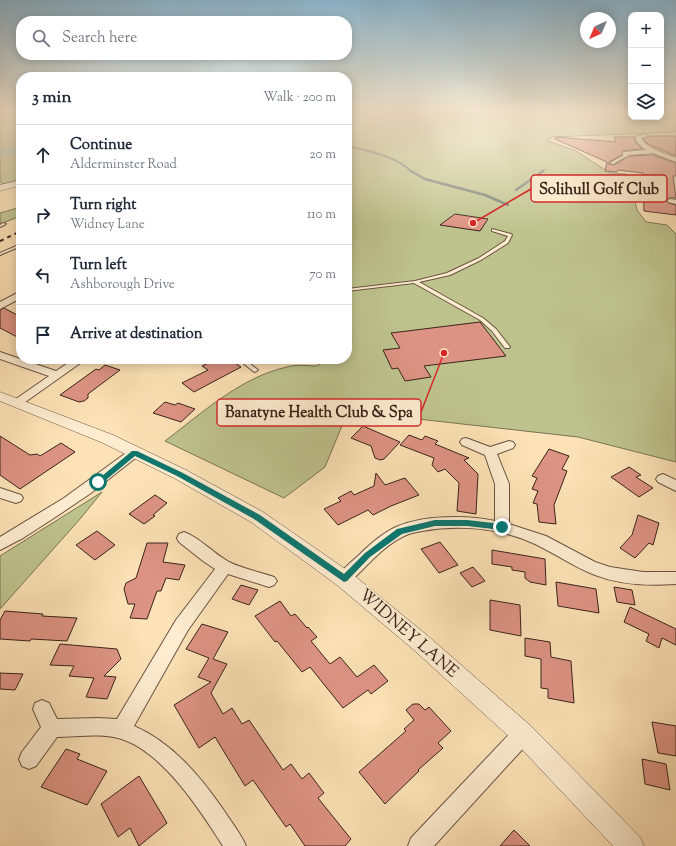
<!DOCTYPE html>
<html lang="en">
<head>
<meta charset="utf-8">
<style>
  body { margin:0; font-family:"Sorts Mill Goudy",serif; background:#f2f2f3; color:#1f2937 }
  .controls { position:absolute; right:12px; top:12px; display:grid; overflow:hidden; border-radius:8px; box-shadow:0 2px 10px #0003 }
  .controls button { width:36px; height:36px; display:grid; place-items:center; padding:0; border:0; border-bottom:1px solid #e0e1e3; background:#fff; color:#1f2937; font:20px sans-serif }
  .compass { position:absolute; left:580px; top:12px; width:36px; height:36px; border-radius:50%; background:#fff; box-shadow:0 2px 10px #0003; rotate:224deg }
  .stop { position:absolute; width:12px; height:12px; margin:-9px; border:3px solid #0f766e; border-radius:50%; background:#fff }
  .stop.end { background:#0f766e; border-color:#fff; box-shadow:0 1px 4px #0008 }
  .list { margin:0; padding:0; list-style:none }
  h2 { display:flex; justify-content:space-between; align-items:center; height:52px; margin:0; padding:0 16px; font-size:17px }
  h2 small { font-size:13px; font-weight:400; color:#747a83 }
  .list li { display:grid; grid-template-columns:26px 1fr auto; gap:12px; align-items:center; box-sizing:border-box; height:60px; padding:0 16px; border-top:1px solid #e0e1e3 }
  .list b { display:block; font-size:15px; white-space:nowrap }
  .list p { margin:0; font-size:13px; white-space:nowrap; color:#747a83 }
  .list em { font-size:13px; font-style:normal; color:#747a83 }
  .icon { flex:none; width:22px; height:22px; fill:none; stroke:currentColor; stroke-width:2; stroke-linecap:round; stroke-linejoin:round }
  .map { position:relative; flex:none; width:676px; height:846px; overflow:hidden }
  .search { position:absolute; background:#fff; box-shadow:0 2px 10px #0003; left:16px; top:16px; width:336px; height:44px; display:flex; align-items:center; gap:10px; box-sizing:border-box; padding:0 14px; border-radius:16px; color:#747a83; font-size:15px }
  .panel { position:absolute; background:#fff; box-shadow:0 2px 10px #0003; left:16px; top:72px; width:336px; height:292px; border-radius:16px }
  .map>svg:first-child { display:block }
  .green { fill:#bec38e; stroke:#7c7354 }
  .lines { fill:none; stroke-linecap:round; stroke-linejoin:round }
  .stream-far1 { stroke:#777f76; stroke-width:2 }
  .stream { stroke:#777f76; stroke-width:2.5 }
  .river { fill:#a0bdb3; fill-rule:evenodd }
  .building { fill:#dd9384; stroke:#3a231a }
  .service-casing { stroke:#6a5341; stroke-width:2 }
  .minor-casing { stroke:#6a5341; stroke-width:2 }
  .tertiary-casing { stroke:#6a5341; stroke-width:1 }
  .service { fill:#fdecd0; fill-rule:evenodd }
  .minor { fill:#fdecd0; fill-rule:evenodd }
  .tertiary { fill:#fdecd0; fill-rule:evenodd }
  .rail { stroke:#3a231a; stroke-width:2; stroke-dasharray:4 4; stroke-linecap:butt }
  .route { fill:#0f766e }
  .labels { text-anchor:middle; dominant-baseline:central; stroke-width:3.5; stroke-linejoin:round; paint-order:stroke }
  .near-street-label { font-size:17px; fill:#3a231a; stroke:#fdecd0 }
  .leader { fill:none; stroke:#d62828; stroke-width:1.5 }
  .callout-dot { fill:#d62828; stroke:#fdecd0; stroke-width:1.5 }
  .callout { fill:#fdecd0; stroke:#d62828; stroke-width:1.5 }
  .callout-label { font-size:15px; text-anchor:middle; font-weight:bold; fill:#3a231a }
</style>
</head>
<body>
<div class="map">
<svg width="676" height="846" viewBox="0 0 676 846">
  <rect width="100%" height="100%" fill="#fce2b6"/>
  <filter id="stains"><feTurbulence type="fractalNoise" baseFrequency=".005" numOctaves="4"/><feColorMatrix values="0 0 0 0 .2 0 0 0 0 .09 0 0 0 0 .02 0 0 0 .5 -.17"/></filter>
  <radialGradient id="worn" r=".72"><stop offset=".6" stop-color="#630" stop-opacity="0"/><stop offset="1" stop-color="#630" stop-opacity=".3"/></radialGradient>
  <!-- green -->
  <g class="green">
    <path d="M0,110H21V179L5,184L0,182Z"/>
    <path d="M347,110H631V117H661V110H676V132L552,137L548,141L576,151L610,173L626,174L631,182L637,210L646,222L667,225L676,234V462L578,437L409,418L375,412L344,421L325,467L284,498L165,441C202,413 241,377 287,367C296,364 308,366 317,366L323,361L320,359H347V333L352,329L347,324Z"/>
    <path d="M21,207V216L0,224V213Z"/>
    <path d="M102,492L80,519L0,609V556Z"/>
  </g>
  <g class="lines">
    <!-- stream-far1 -->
    <g class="stream-far1">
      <path d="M347,146C368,151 396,156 412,172"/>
      <path d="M541,172L544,170"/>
    </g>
    <!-- stream -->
    <g class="stream">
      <path d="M411,171L425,179L485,195L508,205"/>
      <path d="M516,190L543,171"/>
    </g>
    <!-- river -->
    <g class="river">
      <path d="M364,110H378L361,122L347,125V117L353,116Z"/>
      <rect x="0" y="147" width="21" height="8"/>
    </g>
  </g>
  <!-- building -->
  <g class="building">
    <path d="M649,136H676V156L648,144L643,139Z"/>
    <path d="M556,137L616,142L614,137H634L636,143L642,149L623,151L622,155L609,162V164L614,165L629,156L653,155L676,163V176H673L676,198H669L666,200L668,203L676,205V215L644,211L643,173L618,170L617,172L605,171L607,162L555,139Z"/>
    <path d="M455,214L488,219L480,231L440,225Z"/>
    <path d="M4,308L21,317V339L0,328V310Z"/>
    <path d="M480,322L506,356L424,366L431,377L405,381L398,368L392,369L383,350L400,348L391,333Z"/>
    <path d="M217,359H229L241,367L194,392L182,383L208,370L202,366Z"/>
    <path d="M105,365L120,370L88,394V398L84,401L79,402L60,395L96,369L99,370Z"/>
    <path d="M165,402L175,405L178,403L195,409L181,422L153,413Z"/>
    <path d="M363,426L400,442L384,459L380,460L375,458L371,446L351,438Z"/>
    <path d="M409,435L422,440L425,436L438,441L435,444L469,458L464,460L478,474L476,514L457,511L459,483L445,469L438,472L432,465L434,458L400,445Z"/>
    <path d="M0,436L30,455L37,454L40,456L61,443L75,452L20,489L0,475Z"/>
    <path d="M549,449L569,456L562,469L567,471L554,505L556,524L539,522L537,504L533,503L538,491L532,489L537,478L532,476Z"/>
    <path d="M629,467L641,475L636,477L653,488L639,497L611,477Z"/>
    <path d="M376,473L385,485L405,478L419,495L391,506L373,515L368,510L338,525L324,509L341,501L338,498L351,491L354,495L374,486Z"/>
    <path d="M155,495L167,503L153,515L155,516L144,524L129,514Z"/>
    <path d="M638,515L659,523L653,545L649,543L635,558L620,548L632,535Z"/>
    <path d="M97,531L115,545L95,560L76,545Z"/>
    <path d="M440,542L458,565L439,573L421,549Z"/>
    <path d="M147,543H168L163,562L185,565L179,580L166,578L161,591H157L147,619L130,618L135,604H128L124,589L126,583L136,578Z"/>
    <path d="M492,550L545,559L546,585L530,582L525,578V572L512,570V567L492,564Z"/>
    <path d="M473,567L485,581L472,587L460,573Z"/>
    <path d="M556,582L596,589L599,613L558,606Z"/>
    <path d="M241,585L258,590L249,605L232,599Z"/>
    <path d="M614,587L632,590L635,605L617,602Z"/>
    <path d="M490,600L520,605L521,636L490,630Z"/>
    <path d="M280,601L291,616L295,614L307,628L308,627L317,637L311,641L330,664L340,657L357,677L374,665L388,681L371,694L368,690L343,708L310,667L302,672L277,641L275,642L255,616Z"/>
    <path d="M630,607L676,629V645L662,638L659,648L646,641L649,634L624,622Z"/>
    <path d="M5,611L43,614L42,616L77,618L67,641L31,639L30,641L0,639V620Z"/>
    <path d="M202,624L228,632L213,659L227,664L211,693L223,714L232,708L242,724L249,720L283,770L291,764L302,779L309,773L324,793L318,798L351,839L345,846H305L290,824L286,827L253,780L245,786L215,737L199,748L174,705L211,682L198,677L209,658L186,649Z"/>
    <path d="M525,638L550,642L551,657L571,661L574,703L548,698V689L541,688V659L525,656Z"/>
    <path d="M60,644L117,649L121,659L104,676L116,677L107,699L86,697L94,678L69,676L74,666L50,665Z"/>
    <path d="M0,673L23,674L15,690L0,689Z"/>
    <path d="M413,704H419L425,710L429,707L451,731L438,743L443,748L418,770L419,771L385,804L359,772L406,731L404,729L414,720L406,710Z"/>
    <path d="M652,722L676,726V756L658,753Z"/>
    <path d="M66,749L80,754L77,759L107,771L87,805L41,787Z"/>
    <path d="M642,759L666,764L670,790L645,784Z"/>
    <path d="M139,776L167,823L139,846L130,828L118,837L101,804Z"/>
    <path d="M514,830L530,846H500Z"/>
  </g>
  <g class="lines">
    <!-- service casing -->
    <g class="service-casing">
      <g id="service">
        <path d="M624,155L627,156L613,164L610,163Z"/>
        <path d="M3,223L6,224L0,227V225Z"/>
        <path d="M492,229L511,234L512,235L508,243L481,260L450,275L419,282L483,318L496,329L510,347L509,348H505L492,331L480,320L414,283L347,291V289L415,281L447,273L479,258L505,241L508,236L492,231Z"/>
        <path d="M21,244V246L0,255V253Z"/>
        <path d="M238,359H244L258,370L255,372L253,371Z"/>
      </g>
    </g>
    <!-- minor casing -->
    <g class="minor-casing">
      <g id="minor">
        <path d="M645,134L648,136L641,138C647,149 665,153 676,158V162L653,153L628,155L627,157H623V152L646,150L637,142L635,137Z"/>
        <path d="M670,199L676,200V204L668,202V200Z"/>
        <path d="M21,291V298L0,309V302Z"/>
        <path d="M0,352L56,371L74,359H86L21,405H13L11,403L13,401L49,376L0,359Z"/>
        <path d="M466,438L490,447L509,441L513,442L515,445L513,448L497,454L509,484V524L546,536L595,562L610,567L643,572H676V584C648,586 621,585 595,575C574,567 556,554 535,544C501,528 460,524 422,531C417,532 410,533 404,536C383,546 366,567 349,583L344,585L339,583L336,579C341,570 350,563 357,557C368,546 381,534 396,527C422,515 467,515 495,521V484L485,455L462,445L460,442L462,439Z"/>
        <path d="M134,449L138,450L140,453L138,456L91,493L57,516L23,538L0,550V537L64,498L130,450Z"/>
        <path d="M663,474L676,480V491L658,482L656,479L658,476Z"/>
        <path d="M0,488L21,495L23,498L21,501L16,503L0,498Z"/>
        <path d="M184,532C199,537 214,554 229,562C243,569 260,572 274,577L277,581L274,585L269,587L228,574L188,630L134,726C173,743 201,777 225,812C232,823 241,834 246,846H223C200,810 161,749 118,738C99,733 76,737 57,737L36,766L29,769L22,766L19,759L22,752L41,727L33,709L35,703L42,700L49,703L57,719L98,718L117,719L176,620L215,569L203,561L179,542L177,538L179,534Z"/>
        <path d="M523,725L530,727L532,734L530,741L434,846H408L411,838L516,727Z"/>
      </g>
    </g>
    <!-- tertiary casing -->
    <g class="tertiary-casing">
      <g id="tertiary">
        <path d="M21,180V185L0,191V185Z"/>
        <path d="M0,392L113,435L186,470L263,512L351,573L428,636L531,726L640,837L644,846H613L515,742L414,650L337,585L251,522L174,478L103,443L0,401Z"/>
      </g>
    </g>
    <!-- service -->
    <use href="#service" class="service"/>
    <!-- minor -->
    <use href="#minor" class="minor"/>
    <!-- tertiary -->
    <use href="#tertiary" class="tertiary"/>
    <!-- rail -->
    <path class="rail" d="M0,241L21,231"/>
  </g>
  <!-- sky -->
  <linearGradient id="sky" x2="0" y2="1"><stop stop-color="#8bb8d3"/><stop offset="0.48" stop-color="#fef2de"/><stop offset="1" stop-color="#fef2de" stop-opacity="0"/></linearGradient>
  <rect width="676" height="228" fill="url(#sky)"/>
  <!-- route -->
  <path class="route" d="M132,451H137L183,473L260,515L344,574L365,553L397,529L435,520H467L502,524L505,527L502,530L467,526H435L402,534L370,557L347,581L344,582L254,519L177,476L135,456L101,484H96V481Z"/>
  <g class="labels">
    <!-- near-street labels -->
    <g class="near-street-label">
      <text transform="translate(408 634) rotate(41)">WIDNEY LANE</text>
    </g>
  </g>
  <!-- callouts -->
  <path class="leader" d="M473 223L531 189M444 353L421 412"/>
  <g class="callout-dot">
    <circle cx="473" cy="223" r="4"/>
    <circle cx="444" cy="353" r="4"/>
  </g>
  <g class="callout">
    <rect x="531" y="175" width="136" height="27" rx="4"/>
    <rect x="217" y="399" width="204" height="27" rx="4"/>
  </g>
  <g class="callout-label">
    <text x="599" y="194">Solihull Golf Club</text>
    <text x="319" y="417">Banatyne Health Club &amp; Spa</text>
  </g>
  <rect width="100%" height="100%" filter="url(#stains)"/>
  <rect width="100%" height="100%" fill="url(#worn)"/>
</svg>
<div class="controls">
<button>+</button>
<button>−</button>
<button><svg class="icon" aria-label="layers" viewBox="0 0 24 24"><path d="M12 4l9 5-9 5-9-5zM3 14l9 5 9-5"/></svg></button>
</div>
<svg class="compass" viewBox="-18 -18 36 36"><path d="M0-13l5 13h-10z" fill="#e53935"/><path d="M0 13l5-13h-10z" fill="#747a83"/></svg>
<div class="stop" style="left:98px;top:482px"></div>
<div class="stop end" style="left:502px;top:527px"></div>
<div class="search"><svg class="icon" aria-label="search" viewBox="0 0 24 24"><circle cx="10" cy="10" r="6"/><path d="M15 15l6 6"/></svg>Search here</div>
<section class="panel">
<h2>3 min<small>Walk · 200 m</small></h2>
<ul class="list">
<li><svg class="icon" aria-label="ahead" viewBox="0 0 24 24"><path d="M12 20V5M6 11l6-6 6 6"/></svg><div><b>Continue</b><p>Alderminster Road</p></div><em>20 m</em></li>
<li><svg class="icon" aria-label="right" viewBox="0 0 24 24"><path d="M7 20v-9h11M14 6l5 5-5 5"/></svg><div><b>Turn right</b><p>Widney Lane</p></div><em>110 m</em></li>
<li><svg class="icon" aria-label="left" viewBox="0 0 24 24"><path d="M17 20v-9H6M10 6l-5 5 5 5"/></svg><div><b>Turn left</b><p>Ashborough Drive</p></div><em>70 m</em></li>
<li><svg class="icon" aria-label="arrive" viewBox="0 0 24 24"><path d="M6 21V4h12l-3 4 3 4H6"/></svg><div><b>Arrive at destination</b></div></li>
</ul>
</section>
</div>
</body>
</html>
